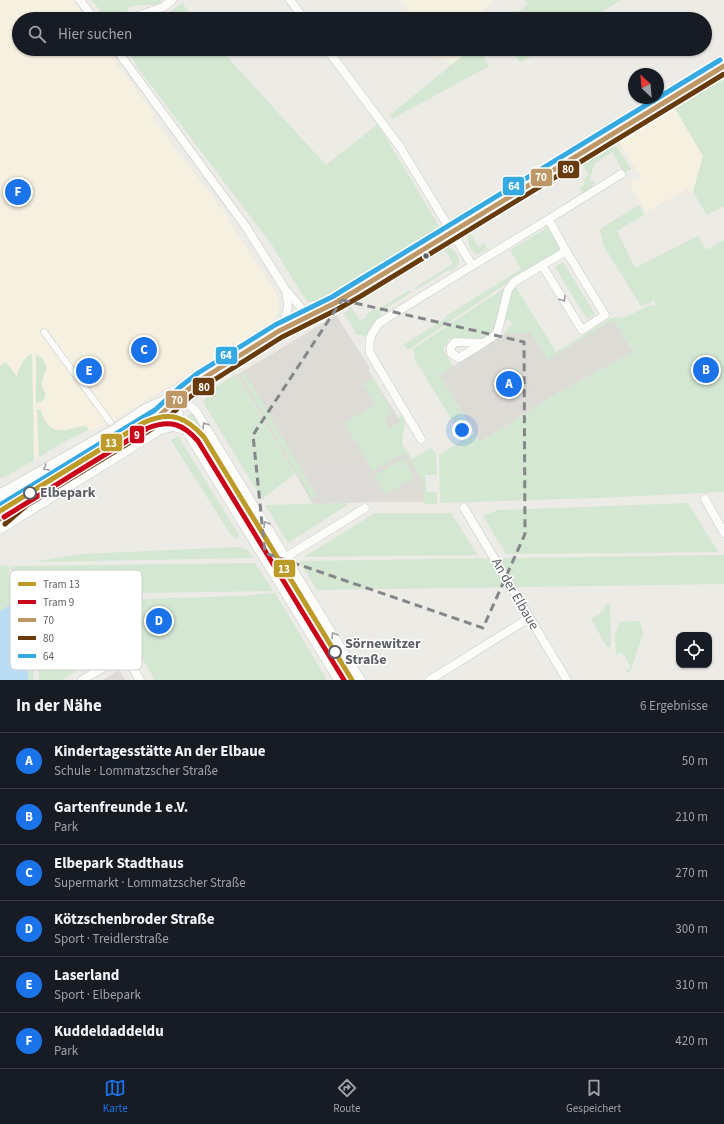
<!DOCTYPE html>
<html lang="de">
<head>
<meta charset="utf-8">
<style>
  body { margin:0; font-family:"Source Sans 3",sans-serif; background:#242831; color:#f1f3f6 }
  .controls { position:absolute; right:12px; bottom:12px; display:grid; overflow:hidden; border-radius:8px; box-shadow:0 1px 3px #0004 }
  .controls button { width:36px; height:36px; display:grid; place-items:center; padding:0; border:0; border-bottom:1px solid #363941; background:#171b24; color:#f1f3f6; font:20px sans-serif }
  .compass { position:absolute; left:628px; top:68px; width:36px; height:36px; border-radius:50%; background:#171b24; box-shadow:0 1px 3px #0004; rotate:334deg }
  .you { position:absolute; left:462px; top:430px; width:14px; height:14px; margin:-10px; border:3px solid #fff; border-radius:50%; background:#1a73e8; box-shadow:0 0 0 6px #1a73e833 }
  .badge { display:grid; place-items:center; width:26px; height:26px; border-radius:50%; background:#1a73e8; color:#fff; font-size:13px; font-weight:700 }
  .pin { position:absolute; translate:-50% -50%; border:2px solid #fff; box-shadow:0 1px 4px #0006 }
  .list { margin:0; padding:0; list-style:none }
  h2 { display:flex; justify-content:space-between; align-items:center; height:52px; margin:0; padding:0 16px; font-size:17px }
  h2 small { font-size:13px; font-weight:400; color:#9ea1a6 }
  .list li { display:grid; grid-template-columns:26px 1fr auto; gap:12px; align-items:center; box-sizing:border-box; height:56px; padding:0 16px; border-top:1px solid #363941 }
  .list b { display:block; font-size:15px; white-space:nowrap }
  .list p { margin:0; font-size:13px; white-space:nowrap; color:#9ea1a6 }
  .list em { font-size:13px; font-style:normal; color:#9ea1a6 }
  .icon { flex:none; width:22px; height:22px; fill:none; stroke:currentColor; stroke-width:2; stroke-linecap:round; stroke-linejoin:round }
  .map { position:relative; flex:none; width:724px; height:680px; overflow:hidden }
  .search { position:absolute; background:#171b24; box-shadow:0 1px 3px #0004; left:12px; right:12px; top:12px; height:44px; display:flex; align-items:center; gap:10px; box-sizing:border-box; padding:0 14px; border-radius:22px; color:#9ea1a6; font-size:15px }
  .sheet { height:388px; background:#171b24 }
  nav { display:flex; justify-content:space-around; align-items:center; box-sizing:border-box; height:56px; border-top:1px solid #363941; background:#171b24; font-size:11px; color:#9ea1a6 }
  nav a { display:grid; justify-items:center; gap:2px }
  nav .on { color:#1a73e8 }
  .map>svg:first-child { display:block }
  .commercial { fill:#f5f0df }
  .industrial { fill:#dddbd7 }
  .education { fill:#dddbd6 }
  .green { fill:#d4e7d2 }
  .water { fill:#bbdcf5 }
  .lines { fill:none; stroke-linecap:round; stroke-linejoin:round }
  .pedestrian-casing { stroke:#c8c9c8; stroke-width:7 }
  .minor-casing { stroke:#c8c9c8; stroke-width:9 }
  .secondary-casing { stroke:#c8c9c8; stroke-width:12 }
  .pedestrian { stroke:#fcfcfb; stroke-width:6 }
  .minor { stroke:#fcfcfb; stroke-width:8 }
  .secondary { stroke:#fcfcfb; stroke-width:11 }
  .bus-1-casing { stroke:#fff; stroke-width:8 }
  .bus-2-casing { stroke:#fff; stroke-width:8 }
  .bus-3-casing { stroke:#fff; stroke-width:8 }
  .bus-1 { stroke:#be9766; stroke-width:5 }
  .bus-2 { stroke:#683b0c; stroke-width:5 }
  .bus-3 { stroke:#35a9e1; stroke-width:5 }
  .tram-1-casing { stroke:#fff; stroke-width:8 }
  .tram-2-casing { stroke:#fff; stroke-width:8 }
  .tram-1 { stroke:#bd9b28; stroke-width:5 }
  .tram-2 { stroke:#c9061a; stroke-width:5 }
  .oneway { stroke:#9c9ea0 }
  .marked { fill:none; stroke:#848689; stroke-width:3; stroke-dasharray:8 5; stroke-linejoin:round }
  .bus-dot { fill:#5c5f64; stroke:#fff; stroke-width:1.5 }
  .stop-dot { fill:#fff; stroke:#5c5f64; stroke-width:2 }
  .labels { text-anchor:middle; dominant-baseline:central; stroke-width:3; stroke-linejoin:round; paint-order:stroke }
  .stop-label { font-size:14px; font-weight:bold; fill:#5c5f64; stroke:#fff; text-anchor:start }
  .street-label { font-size:14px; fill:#5c5f64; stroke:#fff }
  .key { fill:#fff; stroke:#cecfd0; stroke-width:1 }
  .key-label { font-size:11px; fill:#5c5f64 }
  .line-badge { stroke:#fff; stroke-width:1.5 }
  .badge-label { font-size:11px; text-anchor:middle; font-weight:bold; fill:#fff }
</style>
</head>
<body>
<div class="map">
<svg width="724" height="680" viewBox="0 0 724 680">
  <rect width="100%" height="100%" fill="#ecebe6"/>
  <!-- commercial -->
  <g class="commercial">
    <path d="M0,0H72L86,19H19V49H108L117,61L115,62L155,115L152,118L228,217L229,221L274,290L277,296L280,306L278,314L273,321L113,421L95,429L79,434L60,444L5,477L0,478Z"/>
    <path d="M400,0H495L471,19H416Z"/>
    <path d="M421,49H471L453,64Z"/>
    <path d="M673,105L703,156L693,192L687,189L646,212L631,187L632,181L641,177L617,140Z"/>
  </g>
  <!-- industrial -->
  <g class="industrial">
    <path d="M317,464H365L370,471L373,502L317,504Z"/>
    <path d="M119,670L125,680H103Z"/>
  </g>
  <!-- education -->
  <g class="education">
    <path d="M336,315L370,368L368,370L401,422L390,428L424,483V502H373L370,472L365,464H317V504H313L237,375Z"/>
    <path d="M611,321L617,325L633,352L558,393L480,442L439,375L506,333H531L548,359Z"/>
  </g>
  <!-- green -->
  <g class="green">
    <path d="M92,0H161L162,2C152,8 139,2 128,8L127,13V19H106Z"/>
    <path d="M525,0H621L590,19H509L528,4Z"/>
    <path d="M182,3L194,19H160Z"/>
    <path d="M127,49H220L326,165L378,124L440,228L333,295C323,295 317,302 308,302L303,296L272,245L140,71Z"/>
    <path d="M471,49H487L488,50L482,53L489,66L392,119L390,115Z"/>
    <path d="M501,49H542L520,63L512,50L505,54Z"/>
    <path d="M724,74V206L707,215L693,192L703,156L673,105Z"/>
    <path d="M610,145L617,147L631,169L624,173L612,152L594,164L590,180L595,182C592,187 589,192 583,193L579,188L585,184L583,179L589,175L583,165L470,233L478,247L484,243L488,249L480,253L476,254C469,250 468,242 468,234L472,229Z"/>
    <path d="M639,205L644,215L617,231L635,268L698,236L706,250L724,240V492L596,498L440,503L439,455L474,433L480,442L558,393L633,352L617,325L611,321L548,360L531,333L504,334V333L508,330L507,328L513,325L509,319L504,322L511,292L515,286L556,352L611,318L625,317L651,305L656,307L654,299L650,303L641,306L603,245L600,230L603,227Z"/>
    <path d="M548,227L561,248L559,253L504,285L411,348L408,350L403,345L446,318V316L521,269L510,250Z"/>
    <path d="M444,246C454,247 459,255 459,264L452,272L450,269L416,290L414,288L453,264L445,250L351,307L360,321L367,317L366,315L374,309L375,311L410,290L412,292L380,312L382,317L367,337L356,334L344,313L349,310L347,306Z"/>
    <path d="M563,262L595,314L587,319L555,267Z"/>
    <path d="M512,283L504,294L495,327C485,346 468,340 450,339L443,349L453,366L439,375L473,431L463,438L414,358L415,352L413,349Z"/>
    <path d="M32,354L34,460L5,477L0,478V366L6,362L19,379L17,373L26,357Z"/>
    <path d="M36,354L43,359L47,368C44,376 38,384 45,392C46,398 43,403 36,403Z"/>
    <path d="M244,372L317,497L312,499L240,375Z"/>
    <path d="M236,374L295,474L262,499L203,402L209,395L208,392Z"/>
    <path d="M373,378L393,413L384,419L390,428L400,422L398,418L402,415L405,421L402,444L412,459L431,448L436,455L437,475H425L427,492H437V504H424V483L405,453L373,471L344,423L375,404L363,384Z"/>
    <path d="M37,409L41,410C43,422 51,432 65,430C72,429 79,426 86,426L89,430L60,444L39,457Z"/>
    <path d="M192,411L290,569H287L272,544L273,543L271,542L229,474H231L228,473C218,456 206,427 188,418Z"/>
    <path d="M190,431L199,440L278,569H275Z"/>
    <path d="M178,436L239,535V538L237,539L231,535L171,440Z"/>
    <path d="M404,458L415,477L385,495L374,476Z"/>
    <path d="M345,503L347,505L288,543L265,505Z"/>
    <path d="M688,503L718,552L506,554L483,516L498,510Z"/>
    <path d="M375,513H451L478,555L304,557Z"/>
    <path d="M239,547L248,550L253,558L39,562L38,561L81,554Z"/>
    <path d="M724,555V584L317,590L299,561Z"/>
    <path d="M255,563L273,591L12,595L11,566Z"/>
    <path d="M9,565L10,598L34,597V680H28L27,622L13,602L0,612V566Z"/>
    <path d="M282,581H285L327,650L325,651Z"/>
    <path d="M275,593L327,680H155L107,600L240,596Z"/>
    <path d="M79,597L112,649L62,680H39V598Z"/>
    <path d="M605,604H610L611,647H607L591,619L604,611Z"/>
    <path d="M640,621L643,633L631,670L627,673L626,671L631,667L622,652L616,655L615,635L620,622Z"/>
  </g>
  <!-- water -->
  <path class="water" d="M13,602L22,607L27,622L28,680H0V612Z"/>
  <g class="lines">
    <!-- pedestrian casing -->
    <g class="pedestrian-casing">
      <path id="pedestrian" d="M44,332L110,422"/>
    </g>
    <!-- minor casing -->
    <g class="minor-casing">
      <g id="minor">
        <path d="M80,0L94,19"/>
        <path d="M290,0L304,19"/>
        <path d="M138,16L163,7L172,0"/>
        <path d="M116,49L246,227L285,289L308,316"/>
        <path d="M327,49L400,147L472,265"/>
        <path d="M542,265L582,330L605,315L566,251"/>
        <path d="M279,331C287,316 290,309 286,292"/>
        <path d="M483,343L459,358L451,353V347L455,342L483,343L497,334L508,290L514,282L566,251L549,220"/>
        <path d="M156,431L173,427L186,430"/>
        <path d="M421,439L370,353C368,338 371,335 379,323C459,273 541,225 621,174"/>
        <path d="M705,499L724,533"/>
        <path d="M464,508L567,680"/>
        <path d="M286,557L365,508"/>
        <path d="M82,680L120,658H127L140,680"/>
        <path d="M338,680L180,421L178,409V398L187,403L196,411L361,680"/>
        <path d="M430,680L529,618"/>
      </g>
    </g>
    <!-- secondary casing -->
    <g class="secondary-casing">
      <g id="secondary">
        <path d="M0,495L115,430L145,410L165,401L178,398L202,379L279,331L335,303L357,290L724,66"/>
        <path d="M0,528L156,431L167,418L178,398"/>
      </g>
    </g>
    <!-- pedestrian -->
    <use href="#pedestrian" class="pedestrian"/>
    <!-- minor -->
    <use href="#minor" class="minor"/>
    <!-- secondary -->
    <use href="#secondary" class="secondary"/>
    <!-- bus-1 casing -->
    <g class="bus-1-casing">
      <path id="bus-1" d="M0,519L23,499L159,416L185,392L202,379L279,331L335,303L357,290L724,66"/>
    </g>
    <!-- bus-2 casing -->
    <g class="bus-2-casing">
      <path id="bus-2" d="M5,524L27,505L163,422L190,397L206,385L282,337L338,309L361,296L724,74"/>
    </g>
    <!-- bus-3 casing -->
    <g class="bus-3-casing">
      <path id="bus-3" d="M0,505L155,410L180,387L198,373L275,325L332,297L353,284L720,60"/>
    </g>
    <!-- bus-1 -->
    <use href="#bus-1" class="bus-1"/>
    <!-- bus-2 -->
    <use href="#bus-2" class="bus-2"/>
    <!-- bus-3 -->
    <use href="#bus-3" class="bus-3"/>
    <!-- tram-1 casing -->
    <g class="tram-1-casing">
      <path id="tram-1" d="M0,511L145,422C171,411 186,417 204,437L352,680"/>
    </g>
    <!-- tram-2 casing -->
    <g class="tram-2-casing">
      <path id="tram-2" d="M4,517L148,428C170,419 183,424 198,441L344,680"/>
    </g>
    <!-- tram-1 -->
    <use href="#tram-1" class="tram-1"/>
    <!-- tram-2 -->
    <use href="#tram-2" class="tram-2"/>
  </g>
  <!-- one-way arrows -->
  <defs><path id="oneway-chevron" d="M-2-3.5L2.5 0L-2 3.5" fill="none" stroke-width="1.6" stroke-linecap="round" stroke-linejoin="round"/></defs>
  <g class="oneway">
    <use href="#oneway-chevron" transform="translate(563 299) rotate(58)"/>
    <use href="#oneway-chevron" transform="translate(205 425) rotate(-122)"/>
    <use href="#oneway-chevron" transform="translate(46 468) rotate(149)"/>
    <use href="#oneway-chevron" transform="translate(266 524) rotate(-121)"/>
    <use href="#oneway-chevron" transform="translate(334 635) rotate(-121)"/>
  </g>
  <!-- marked area -->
  <path class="marked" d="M342,300L524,342L525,534L483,628L265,553L253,435Z"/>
  <!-- markers -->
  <circle class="bus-dot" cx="426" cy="256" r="3.5"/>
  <g class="stop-dot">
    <circle cx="30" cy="493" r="6"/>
    <circle cx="335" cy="652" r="6"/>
  </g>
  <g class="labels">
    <!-- stop labels -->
    <g class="stop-label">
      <text x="40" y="493">Elbepark</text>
      <text x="345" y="644">Sörnewitzer<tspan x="345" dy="16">Straße</tspan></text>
    </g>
    <!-- street labels -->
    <g class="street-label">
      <text transform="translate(515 594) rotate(60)">An der Elbaue</text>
    </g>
  </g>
  <!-- legend -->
  <rect x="10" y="570" width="132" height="100" rx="6" class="key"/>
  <rect x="18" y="582" width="18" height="4" fill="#bd9b28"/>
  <rect x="18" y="600" width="18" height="4" fill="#c9061a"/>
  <rect x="18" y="618" width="18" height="4" fill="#be9766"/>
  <rect x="18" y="636" width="18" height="4" fill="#683b0c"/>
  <rect x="18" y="654" width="18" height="4" fill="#35a9e1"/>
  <g class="key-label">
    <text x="43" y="588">Tram 13</text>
    <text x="43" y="606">Tram 9</text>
    <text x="43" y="624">70</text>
    <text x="43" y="642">80</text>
    <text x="43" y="660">64</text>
  </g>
  <g class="line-badge">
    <rect x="557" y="160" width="23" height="19" rx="4" fill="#683b0c"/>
    <rect x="530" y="168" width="23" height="19" rx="4" fill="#be9766"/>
    <rect x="502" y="176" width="23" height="20" rx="4" fill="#35a9e1"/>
    <rect x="215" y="346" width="23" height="19" rx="4" fill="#35a9e1"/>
    <rect x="192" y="377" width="23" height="19" rx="4" fill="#683b0c"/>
    <rect x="165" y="390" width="23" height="19" rx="4" fill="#be9766"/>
    <rect x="129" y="425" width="16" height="19" rx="4" fill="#c9061a"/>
    <rect x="100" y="433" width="23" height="19" rx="4" fill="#bd9b28"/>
    <rect x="273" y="559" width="23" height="19" rx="4" fill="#bd9b28"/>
  </g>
  <g class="badge-label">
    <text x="568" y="173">80</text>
    <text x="541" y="181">70</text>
    <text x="514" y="190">64</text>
    <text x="226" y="359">64</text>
    <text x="204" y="391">80</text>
    <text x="177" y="404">70</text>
    <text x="137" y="439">9</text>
    <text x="111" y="447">13</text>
    <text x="284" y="573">13</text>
  </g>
</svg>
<div class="controls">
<button><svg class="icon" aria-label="locate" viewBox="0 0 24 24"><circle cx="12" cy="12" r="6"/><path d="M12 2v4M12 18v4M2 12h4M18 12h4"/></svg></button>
</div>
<svg class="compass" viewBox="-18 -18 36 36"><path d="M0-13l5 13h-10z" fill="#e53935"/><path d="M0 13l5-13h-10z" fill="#9ea1a6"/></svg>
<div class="you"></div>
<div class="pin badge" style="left:509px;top:384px">A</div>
<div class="pin badge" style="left:706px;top:370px">B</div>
<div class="pin badge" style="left:144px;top:350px">C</div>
<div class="pin badge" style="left:159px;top:621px">D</div>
<div class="pin badge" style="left:89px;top:371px">E</div>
<div class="pin badge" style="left:18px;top:192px">F</div>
<div class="search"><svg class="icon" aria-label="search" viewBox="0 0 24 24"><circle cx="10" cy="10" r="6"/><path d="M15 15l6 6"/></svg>Hier suchen</div>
</div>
<section class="sheet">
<h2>In der Nähe<small>6 Ergebnisse</small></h2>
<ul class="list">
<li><span class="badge">A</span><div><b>Kindertagesstätte An der Elbaue</b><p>Schule · Lommatzscher Straße</p></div><em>50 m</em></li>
<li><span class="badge">B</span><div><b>Gartenfreunde 1 e.V.</b><p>Park</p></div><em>210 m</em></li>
<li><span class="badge">C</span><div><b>Elbepark Stadthaus</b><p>Supermarkt · Lommatzscher Straße</p></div><em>270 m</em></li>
<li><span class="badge">D</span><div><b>Kötzschenbroder Straße</b><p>Sport · Treidlerstraße</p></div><em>300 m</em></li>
<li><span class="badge">E</span><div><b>Laserland</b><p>Sport · Elbepark</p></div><em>310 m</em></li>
<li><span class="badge">F</span><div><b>Kuddeldaddeldu</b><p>Park</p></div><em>420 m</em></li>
</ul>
</section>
<nav>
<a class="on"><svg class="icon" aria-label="map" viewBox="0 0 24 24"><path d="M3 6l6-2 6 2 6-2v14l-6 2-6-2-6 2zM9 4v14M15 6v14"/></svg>Karte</a>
<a><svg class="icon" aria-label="directions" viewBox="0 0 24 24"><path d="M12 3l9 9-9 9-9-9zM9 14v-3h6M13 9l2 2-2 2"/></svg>Route</a>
<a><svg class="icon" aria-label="saved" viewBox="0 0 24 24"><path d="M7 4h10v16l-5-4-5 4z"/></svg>Gespeichert</a>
</nav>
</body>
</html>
